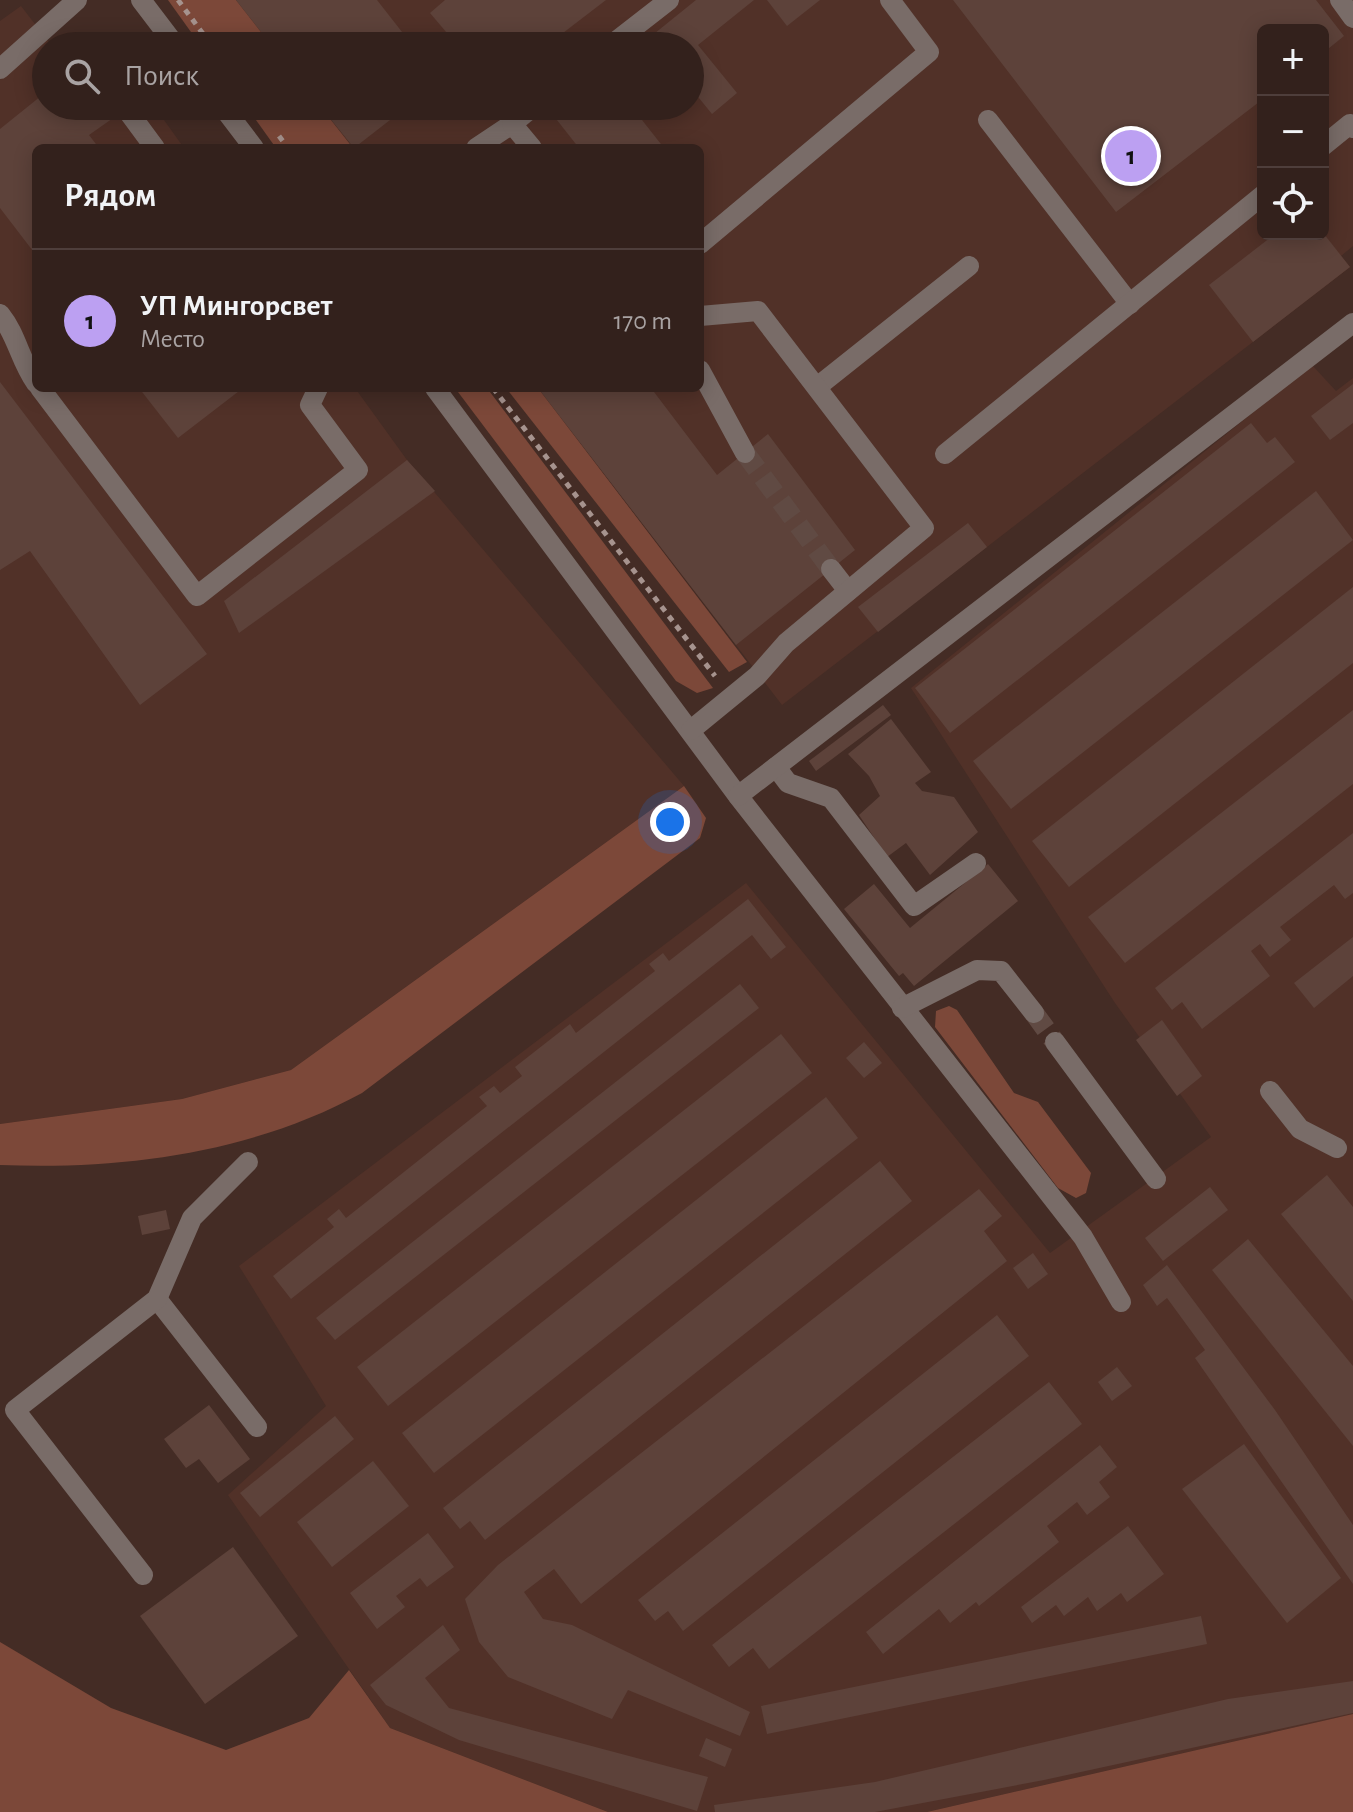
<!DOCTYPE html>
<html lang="ru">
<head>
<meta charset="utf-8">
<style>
  body { margin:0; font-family:"Alegreya Sans",sans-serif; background:#3b2925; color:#f1f3f6 }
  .controls { position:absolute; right:24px; top:24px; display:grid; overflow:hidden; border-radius:12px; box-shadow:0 4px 20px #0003 }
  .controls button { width:72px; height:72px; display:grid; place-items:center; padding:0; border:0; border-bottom:2px solid #4e3e3b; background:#33211c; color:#f1f3f6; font:40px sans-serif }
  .you { position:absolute; left:670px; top:822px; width:28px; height:28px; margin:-20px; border:6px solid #fff; border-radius:50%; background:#1a73e8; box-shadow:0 0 0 12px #1a73e833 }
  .badge { display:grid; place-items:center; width:52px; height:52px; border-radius:50%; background:#bca0f2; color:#111; font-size:26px; font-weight:700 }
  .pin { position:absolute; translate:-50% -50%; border:4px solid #fff; box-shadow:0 2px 8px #0006 }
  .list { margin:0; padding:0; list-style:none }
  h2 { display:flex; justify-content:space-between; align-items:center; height:104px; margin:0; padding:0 32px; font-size:34px }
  h2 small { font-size:26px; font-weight:400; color:#a9a3a3 }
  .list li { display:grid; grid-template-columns:52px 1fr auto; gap:24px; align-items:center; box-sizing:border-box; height:144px; padding:0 32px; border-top:2px solid #4e3e3b }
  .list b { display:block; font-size:30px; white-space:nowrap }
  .list p { margin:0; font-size:26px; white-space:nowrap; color:#a9a3a3 }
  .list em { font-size:26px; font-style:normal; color:#a9a3a3 }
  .icon { flex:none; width:44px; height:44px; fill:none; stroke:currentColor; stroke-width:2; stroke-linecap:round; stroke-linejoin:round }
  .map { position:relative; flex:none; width:1353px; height:1812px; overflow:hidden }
  .search { position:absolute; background:#33211c; box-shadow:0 4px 20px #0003; left:32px; top:32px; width:672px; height:88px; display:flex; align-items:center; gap:20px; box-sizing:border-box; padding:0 28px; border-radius:44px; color:#a9a3a3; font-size:30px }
  .panel { position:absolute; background:#33211c; box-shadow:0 4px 20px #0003; left:32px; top:144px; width:672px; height:248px; border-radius:12px }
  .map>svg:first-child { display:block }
  .built { fill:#513128; fill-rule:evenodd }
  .green { fill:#7c4839 }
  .building { fill:#5d423a }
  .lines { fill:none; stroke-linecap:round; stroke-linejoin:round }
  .minor-tunnel { stroke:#604a43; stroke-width:20; stroke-dasharray:20 10; stroke-linecap:butt }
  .path { stroke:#a6938e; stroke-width:5; stroke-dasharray:6 6; stroke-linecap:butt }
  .minor { stroke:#796c68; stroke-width:20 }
</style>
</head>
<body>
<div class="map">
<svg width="1353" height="1812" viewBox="0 0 1353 1812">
  <rect width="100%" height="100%" fill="#442c25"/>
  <!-- built -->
  <g class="built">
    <path d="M236,0H1353V246L1341,256L1350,267L782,705L538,388H700V148H353L320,106H690V46H272ZM1263,30H1323V234H1263Z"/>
    <path d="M21,6L52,46H46V106H154L184,148H36V388H355L407,460L684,786L291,1070L182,1099L0,1124V21Z"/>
    <path d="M1312,365L1336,391L1353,378V1714L927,1812H608L390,1728L228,1495L326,1406L239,1266L746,883L1050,1253L1211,1137L1115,1003L911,688Z"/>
  </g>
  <!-- green -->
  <g class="green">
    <path d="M168,0H236L272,46H201Z"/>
    <path d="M246,106H320L353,148H276Z"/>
    <path d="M455,388H487L713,688L697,693L676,681Z"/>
    <path d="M506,388H538L747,662L729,672Z"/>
    <path d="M684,786L706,818L700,838L362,1093C252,1153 124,1170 0,1165V1124L182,1099L291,1070Z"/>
    <path d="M949,1006L957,1010L1014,1093L1038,1102L1091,1173L1086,1193L1076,1198L1058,1188L935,1027L936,1011Z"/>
    <path d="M0,1642L111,1708L226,1750L309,1718L349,1670L390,1728L608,1812H0Z"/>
    <path d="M1353,1714V1812H927Z"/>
  </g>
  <!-- building -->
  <g class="building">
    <path d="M236,0H377L413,46H272Z"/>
    <path d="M445,0H606L546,46H458L430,13Z"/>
    <path d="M696,0H754L698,45L737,93L712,114L690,87V46H639Z"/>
    <path d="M767,0H820L787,26Z"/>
    <path d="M953,0H1316L1344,36L1323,53V30H1263V99L1116,212Z"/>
    <path d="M46,92V106H105L116,116L89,135L99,148H36V255L0,208V129Z"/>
    <path d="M320,106H408L354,148Z"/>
    <path d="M564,106H631L664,148H579L553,115Z"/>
    <path d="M1275,234H1324L1350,267L1253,342L1209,285Z"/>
    <path d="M0,382L207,654L140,705L30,551L0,570Z"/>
    <path d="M1353,384V423L1330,440L1311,416Z"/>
    <path d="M139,388H243L178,438Z"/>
    <path d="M538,388H651L717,475L768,434L855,550L736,645Z"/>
    <path d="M1251,423L1267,443L1275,437L1295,462L950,733L915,688Z"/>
    <path d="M407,460L435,491L239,633L224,601Z"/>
    <path d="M1316,491L1353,540L1011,809L973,761Z"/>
    <path d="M968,523L987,547L878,632L858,607Z"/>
    <path d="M1353,587V663L1069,887L1032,841Z"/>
    <path d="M883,705L891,715L816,771L809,761Z"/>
    <path d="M1353,710V784L1125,963L1088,917Z"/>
    <path d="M891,719L931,772L915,783L922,791L954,797L978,832L930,875L906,843L887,857L859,815L880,796L869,776L848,754Z"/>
    <path d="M1353,833V893L1345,899L1334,885L1280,927L1291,940L1270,957L1260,944L1251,951L1270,976L1202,1029L1182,1002L1172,1010L1155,988Z"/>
    <path d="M988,864L1018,901L914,986L903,973L899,976L844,909L874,884L910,928Z"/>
    <path d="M748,899L786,947L771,959L752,935L291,1299L273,1276L334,1227L327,1219L339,1209L346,1218L487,1106L479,1097L494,1086L500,1093L522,1076L515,1067L570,1024L576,1033L655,971L649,964L663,953L669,961Z"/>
    <path d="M1353,937V976L1314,1008L1294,983Z"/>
    <path d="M740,984L759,1008L335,1340L316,1318Z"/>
    <path d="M1162,1020L1202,1076L1177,1096L1136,1040Z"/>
    <path d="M781,1034L812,1073L388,1406L357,1367Z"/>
    <path d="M864,1042L882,1063L864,1078L846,1058Z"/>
    <path d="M826,1097L858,1138L434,1473L402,1433Z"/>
    <path d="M880,1161L912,1201L485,1540L470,1521L460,1529L443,1508Z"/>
    <path d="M1327,1175L1353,1207V1301L1281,1214Z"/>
    <path d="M1210,1187L1228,1210L1163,1261L1145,1238Z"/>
    <path d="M979,1189L1002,1216L984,1231L1007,1261L581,1604L554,1569L524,1592L543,1619L572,1625L750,1712L740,1736L628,1690L612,1719L508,1677L479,1642L465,1599L498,1565Z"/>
    <path d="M166,1210L170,1229L142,1235L138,1216Z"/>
    <path d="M1248,1239L1353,1366V1446L1212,1270Z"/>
    <path d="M1033,1253L1048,1274L1028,1289L1013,1268Z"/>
    <path d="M1167,1265L1275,1410L1353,1525V1584L1195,1358L1205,1350L1167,1298L1157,1306L1143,1285Z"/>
    <path d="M997,1315L1029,1356L683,1631L668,1611L655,1621L638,1600Z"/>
    <path d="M1117,1367L1132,1386L1112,1401L1098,1382Z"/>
    <path d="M1049,1382L1082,1424L769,1669L753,1648L729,1667L712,1645Z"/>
    <path d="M209,1405L250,1459L218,1483L199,1459L186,1468L164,1439Z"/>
    <path d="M335,1416L354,1439L260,1517L240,1493Z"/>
    <path d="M1244,1444L1341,1578L1287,1623L1182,1489Z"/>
    <path d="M1100,1445L1117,1467L1099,1482L1110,1497L1087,1515L1077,1502L1047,1526L1059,1542L979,1606L976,1602L950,1623L939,1609L883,1654L866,1632Z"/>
    <path d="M373,1461L409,1506L332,1567L297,1522Z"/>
    <path d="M1128,1526L1164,1574L1127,1602L1121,1593L1097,1611L1088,1597L1064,1616L1056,1605L1032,1623L1021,1607Z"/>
    <path d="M428,1533L454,1567L427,1587L420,1578L396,1596L405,1607L377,1629L350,1593Z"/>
    <path d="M233,1547L298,1636L205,1704L140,1616Z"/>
    <path d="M1201,1616L1207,1644L767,1734L761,1706Z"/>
    <path d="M443,1625L460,1650L425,1678L449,1708L708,1777L697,1811L459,1740L386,1705L370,1685Z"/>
    <path d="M1353,1681V1713L1044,1780L875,1812H715L714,1805L875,1782L1228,1699Z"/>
    <path d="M706,1738L732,1749L725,1767L699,1756Z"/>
  </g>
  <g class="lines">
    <!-- minor-tunnel -->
    <g class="minor-tunnel">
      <path d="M745,453L831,569"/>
      <path d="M1034,1013L1055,1042"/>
    </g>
    <!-- path -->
    <g class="path">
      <path d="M178,0L212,46"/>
      <path d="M279,136L288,148"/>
      <path d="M493,388L715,676"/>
    </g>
    <!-- minor -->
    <g class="minor">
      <path d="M141,0L176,46"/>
      <path d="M1340,0L1353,18"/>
      <path d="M610,46L669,0"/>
      <path d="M0,69L77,0"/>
      <path d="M124,106L155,148"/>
      <path d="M222,106L254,148"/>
      <path d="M988,120L1130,304"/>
      <path d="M1323,146L1350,124L1353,128"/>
      <path d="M476,148L512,124"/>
      <path d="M532,148L512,124L534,106"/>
      <path d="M700,244L929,52L890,0"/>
      <path d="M0,314C17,335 20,361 36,383"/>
      <path d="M700,370L745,453"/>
      <path d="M817,387L969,266"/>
      <path d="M40,388L197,596L358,470L310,405L318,388"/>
      <path d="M435,388L738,796L1083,1237L1121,1302"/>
      <path d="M945,454L1263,195"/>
      <path d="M831,569L848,591"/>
      <path d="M691,730L757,676L786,643L924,528L758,311L700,316"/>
      <path d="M776,767L788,783L831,798L914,906L976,863"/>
      <path d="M738,796L1353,323"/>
      <path d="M902,1008L977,970L1001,971L1034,1013"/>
      <path d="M1055,1042L1156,1179"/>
      <path d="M1270,1091L1300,1129L1337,1148"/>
      <path d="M157,1299L257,1427"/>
      <path d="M143,1575L15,1410L157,1299L192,1218L248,1162"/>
    </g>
  </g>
</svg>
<div class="controls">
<button>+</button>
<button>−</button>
<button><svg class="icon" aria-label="locate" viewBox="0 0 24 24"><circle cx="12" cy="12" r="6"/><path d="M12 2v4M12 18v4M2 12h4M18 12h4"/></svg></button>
</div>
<div class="you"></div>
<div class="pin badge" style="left:1131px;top:156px">1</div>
<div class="search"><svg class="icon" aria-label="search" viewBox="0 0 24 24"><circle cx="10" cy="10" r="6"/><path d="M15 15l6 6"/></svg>Поиск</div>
<section class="panel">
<h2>Рядом<small></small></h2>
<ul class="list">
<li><span class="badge">1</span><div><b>УП Мингорсвет</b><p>Место</p></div><em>170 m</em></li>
</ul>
</section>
</div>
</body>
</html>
